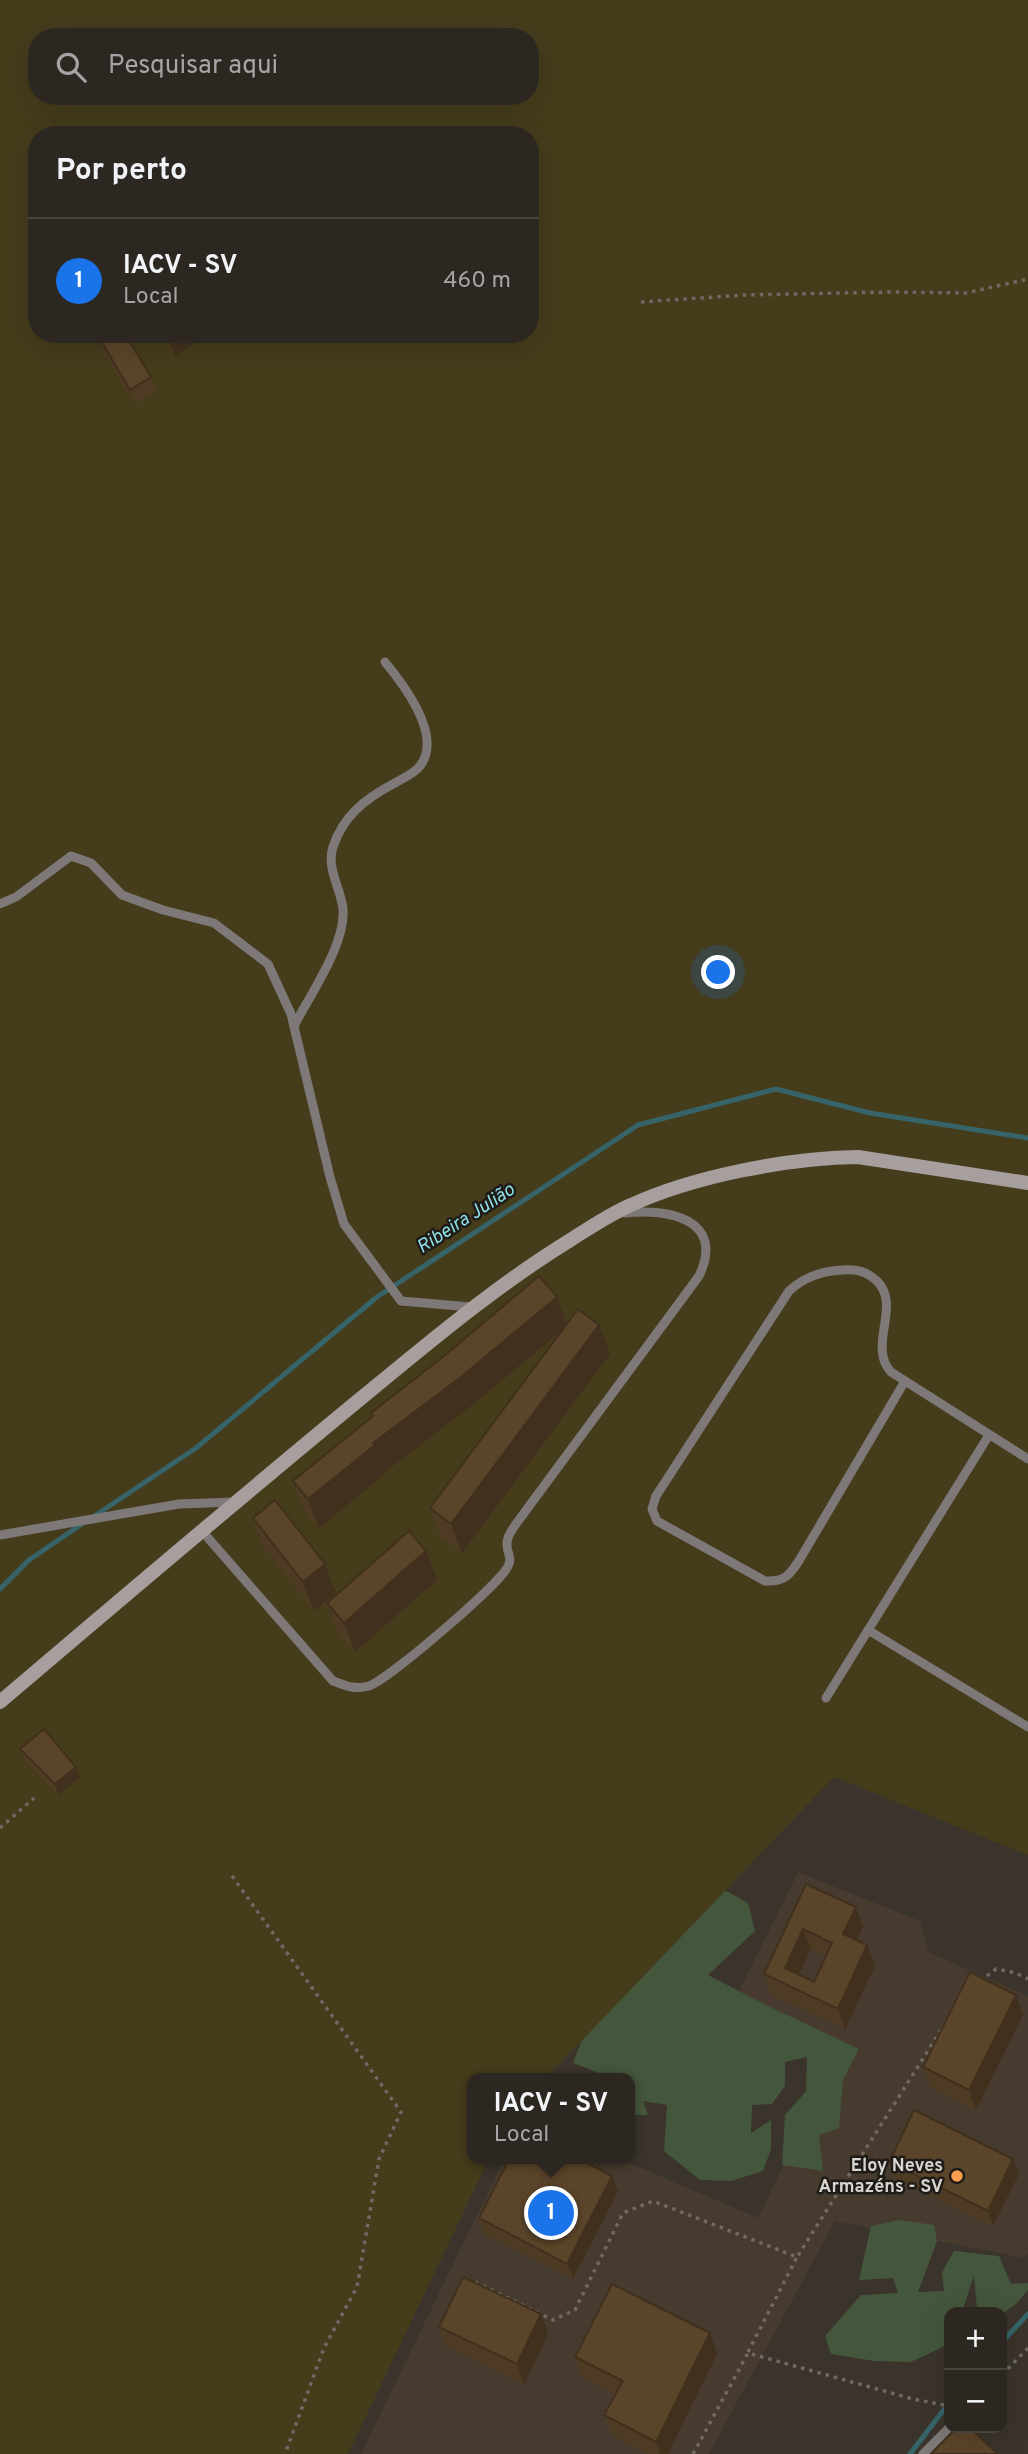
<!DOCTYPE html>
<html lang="pt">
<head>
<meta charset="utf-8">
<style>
  body { margin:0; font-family:Overpass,sans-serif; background:#342f2a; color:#f1f3f6 }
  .controls { position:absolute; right:21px; bottom:21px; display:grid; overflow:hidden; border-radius:14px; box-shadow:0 7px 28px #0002 }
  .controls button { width:63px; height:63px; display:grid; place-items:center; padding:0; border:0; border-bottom:2px solid #48443f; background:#2c2721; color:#f1f3f6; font:35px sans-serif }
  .you { position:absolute; left:719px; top:973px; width:24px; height:24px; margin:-18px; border:5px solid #fff; border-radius:50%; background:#1a73e8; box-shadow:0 0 0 10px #1a73e833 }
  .badge { display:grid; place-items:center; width:46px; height:46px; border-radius:50%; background:#1a73e8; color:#fff; font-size:23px; font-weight:700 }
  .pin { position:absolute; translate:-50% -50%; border:4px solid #fff; box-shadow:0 2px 7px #0006 }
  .popup { position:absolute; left:467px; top:2073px; width:168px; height:91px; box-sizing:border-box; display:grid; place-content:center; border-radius:14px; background:#2c2721; filter:drop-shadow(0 2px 5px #0005); font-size:23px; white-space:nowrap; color:#a6a5a5 }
  .popup b { font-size:26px; color:#f1f3f6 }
  .popup::after { content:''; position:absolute; left:50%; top:100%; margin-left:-14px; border:14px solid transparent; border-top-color:#2c2721 }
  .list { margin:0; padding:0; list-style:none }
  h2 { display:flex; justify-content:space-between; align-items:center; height:91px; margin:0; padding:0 28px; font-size:30px }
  h2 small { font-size:23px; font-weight:400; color:#a6a5a5 }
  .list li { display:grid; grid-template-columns:46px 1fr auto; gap:21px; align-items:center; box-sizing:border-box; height:126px; padding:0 28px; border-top:2px solid #48443f }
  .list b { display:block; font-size:26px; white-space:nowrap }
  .list p { margin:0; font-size:23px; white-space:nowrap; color:#a6a5a5 }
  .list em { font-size:23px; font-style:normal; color:#a6a5a5 }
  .icon { flex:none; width:38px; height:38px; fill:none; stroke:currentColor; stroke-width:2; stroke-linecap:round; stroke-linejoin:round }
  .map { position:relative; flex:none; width:1028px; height:2454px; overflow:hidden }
  .search { position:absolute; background:#2c2721; box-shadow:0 7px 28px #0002; left:28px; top:28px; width:511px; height:77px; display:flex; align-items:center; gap:18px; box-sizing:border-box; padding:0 24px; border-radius:28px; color:#a6a5a5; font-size:26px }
  .panel { position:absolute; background:#2c2721; box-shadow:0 7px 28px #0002; left:28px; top:126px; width:511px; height:217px; border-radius:28px }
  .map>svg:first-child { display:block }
  .built { fill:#463b2e }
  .green { fill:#44563b }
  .sand { fill:#453c1c; fill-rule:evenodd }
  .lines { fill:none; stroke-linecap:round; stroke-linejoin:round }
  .stream { stroke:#366469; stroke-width:5 }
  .path { stroke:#6f6a63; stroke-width:3.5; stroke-dasharray:3.5 5; stroke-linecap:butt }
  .lane { stroke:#7e7878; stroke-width:9 }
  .secondary { stroke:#a79e9e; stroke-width:14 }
  .wall { fill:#4e3b24; fill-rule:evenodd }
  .shaded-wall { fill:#40301d }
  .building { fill:#5b452a; stroke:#40301d; stroke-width:2; fill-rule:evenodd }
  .poi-dot { fill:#fb9e50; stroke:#1f1c18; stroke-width:2.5 }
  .labels { text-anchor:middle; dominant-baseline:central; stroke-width:5; stroke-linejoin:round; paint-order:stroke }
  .poi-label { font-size:18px; font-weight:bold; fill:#d8d4cf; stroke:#1f1c18; text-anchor:end }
  .water-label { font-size:19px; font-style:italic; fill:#8ddfe8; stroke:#1f1c18 }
</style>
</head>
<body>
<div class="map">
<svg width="1028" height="2454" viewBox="0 0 1028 2454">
  <rect width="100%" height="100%" fill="#3a342c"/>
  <!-- built -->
  <path class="built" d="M798,1872L920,1921L928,1952L1028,1996V2253L1025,2258L835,2221L709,2454H361L504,2159H620L758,2218L838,2051L734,2001Z"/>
  <!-- green -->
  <g class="green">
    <path d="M695,1874L748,1903L755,1931L708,1975L764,2004L859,2049L843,2080L839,2128L819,2135L823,2171L782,2165L785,2115L806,2091L807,2057L785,2062V2086L772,2104L752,2105L751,2133L771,2120V2149L763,2171L731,2181L700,2180L664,2151L667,2105L643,2101L648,2115H630V2078H601L599,2073L573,2063L585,2032L472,2078Z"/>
    <path d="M899,2220L934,2225L937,2241L918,2292L944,2291L942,2272L954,2251L999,2256L1011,2284L1028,2283V2290L1016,2304L1002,2314V2312H982L977,2310L974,2275L962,2312H949V2336L943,2347L911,2362L874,2361L831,2354L825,2336L861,2295L898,2293L893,2278L859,2280L871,2226Z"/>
  </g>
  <!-- sand -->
  <path class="sand" d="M0,0H1028V1855L834,1777L546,2078H472V2159H489L348,2454H0ZM37,37H530V96H37ZM37,135H530V334H37Z"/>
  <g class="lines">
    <!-- stream -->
    <g class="stream">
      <path d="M93,1517L196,1448L377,1297L638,1125L776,1089L870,1113L1028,1138"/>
      <path d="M0,1589L29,1560L85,1522"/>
      <path d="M1002,2342L1028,2314"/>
      <path d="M910,2454L949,2403"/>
    </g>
    <!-- path -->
    <g class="path">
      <path d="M641,302L744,295L889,292L966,293L1028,279"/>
      <path d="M0,1828L34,1798"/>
      <path d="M232,1876L401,2112L379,2159L357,2287L324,2348L285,2454"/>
      <path d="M980,1981L996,1969L1016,1973L1028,1979"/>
      <path d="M475,2282L553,2320L575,2310L623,2213L653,2201L797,2257L945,2024"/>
      <path d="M748,2352L797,2257"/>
      <path d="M1002,2375L1028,2348"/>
      <path d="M693,2454L748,2353L913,2399L949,2406"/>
    </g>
    <!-- lane -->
    <g class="lane">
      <path d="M0,904L16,897L71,856L91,863L122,895L163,910L214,923L268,964L291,1014L330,1177L344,1224L401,1301L471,1307"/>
      <path d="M294,1026C310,995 346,944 343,909C341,889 326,868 333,847C343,816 365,799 393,784C401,779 414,774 420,766C443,736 404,685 385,662"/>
      <path d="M905,1381L800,1559C790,1575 785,1582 765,1581L657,1521L652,1509L656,1496L789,1291C804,1277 821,1271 842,1270C857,1269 866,1271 877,1281C902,1306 867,1346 891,1372L1028,1459"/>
      <path d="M202,1531L333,1681C346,1686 355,1690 369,1686C389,1679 495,1588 507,1568C514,1558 506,1553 507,1543C507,1536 512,1530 516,1524L699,1276C726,1219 668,1208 624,1213"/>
      <path d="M0,1535L179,1504L234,1502"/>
      <path d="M868,1630L1028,1727"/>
      <path d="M826,1698L989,1435"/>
      <path d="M923,2454L949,2428"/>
    </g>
    <!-- secondary -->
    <path class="secondary" d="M0,1702C121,1599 242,1496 365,1395C432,1340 497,1285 572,1239C591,1227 610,1214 631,1205C694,1176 788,1158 858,1157L1028,1183"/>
  </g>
  <!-- wall -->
  <g class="wall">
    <path d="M95,334H125L151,377L156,392L135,405L98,342Z"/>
    <path d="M160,334H192L195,342L175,356Z"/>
    <path d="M557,1297L567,1325H599L610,1354L462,1553L440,1537L430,1508L562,1331L471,1406L385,1472V1474L319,1528L304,1510L293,1481L372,1416L371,1413Z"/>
    <path d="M253,1518L336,1593L314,1611L263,1547Z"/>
    <path d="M437,1580L355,1652L338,1632L327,1603Z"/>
    <path d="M20,1749L80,1777L58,1795L24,1759Z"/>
    <path d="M806,1884L856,1907L863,1927L857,1940L875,1966L845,2029L771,1995L764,1974ZM811,1949L826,1956L814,1982L799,1974Z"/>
    <path d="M1023,2015L976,2110L931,2087L923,2067Z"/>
    <path d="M1013,2159L1019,2174L993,2226L895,2178L889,2162Z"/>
    <path d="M612,2176L618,2191L573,2279L484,2234L479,2218Z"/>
    <path d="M439,2327L548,2334L524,2384L447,2347Z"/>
    <path d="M717,2354L668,2454H648L612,2435L604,2415L616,2394L583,2377L575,2357Z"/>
  </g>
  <!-- shaded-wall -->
  <g class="shaded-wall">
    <path d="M187,334H192L195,342L175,356L171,345Z"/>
    <path d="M557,1297L567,1326L471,1406L385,1472V1474L319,1528L308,1499L373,1443Z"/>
    <path d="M599,1325L610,1354L462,1553L451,1524Z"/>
    <path d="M426,1551L437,1580L355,1652L344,1623Z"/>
    <path d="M325,1564L336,1593L314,1611L303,1582Z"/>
    <path d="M76,1767L80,1777L58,1795L55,1784Z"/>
    <path d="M856,1907L863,1927L850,1954L843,1934Z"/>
    <path d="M803,1929L811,1949L793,1988L785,1968Z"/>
    <path d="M867,1945L875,1966L845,2029L838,2009Z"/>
    <path d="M1016,1995L1023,2015L976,2110L969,2090Z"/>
    <path d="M1013,2159L1019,2174L993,2226L988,2211Z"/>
    <path d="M612,2176L618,2191L573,2279L567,2264Z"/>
    <path d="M541,2314L548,2334L524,2384L517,2364Z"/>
    <path d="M710,2333L717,2354L668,2454H660L656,2442Z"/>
  </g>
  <!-- building -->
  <g class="building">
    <path d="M97,334H125L151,377L130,390Z"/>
    <path d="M164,334H187L171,345Z"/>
    <path d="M539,1276L557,1297L461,1377L373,1443L375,1445L308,1499L293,1481L373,1416L371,1413L444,1356Z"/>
    <path d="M578,1309L599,1325L451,1524L430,1508Z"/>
    <path d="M275,1500L325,1564L303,1582L253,1518Z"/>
    <path d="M409,1531L426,1551L344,1623L327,1603Z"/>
    <path d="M44,1729L76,1767L55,1784L20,1749Z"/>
    <path d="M806,1884L856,1907L843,1934L867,1945L838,2009L764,1974ZM803,1929L832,1943L814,1982L785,1968Z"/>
    <path d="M970,1972L1016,1995L969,2090L923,2067Z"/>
    <path d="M914,2110L1013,2159L988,2211L889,2162Z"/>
    <path d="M509,2159H580L612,2176L567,2264L479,2218Z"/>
    <path d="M463,2277L541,2314L517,2364L439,2327Z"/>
    <path d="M612,2284L710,2333L656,2442L604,2415L623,2381L575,2357Z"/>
    <path d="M956,2428H970L998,2454H931Z"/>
  </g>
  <!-- markers -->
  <circle class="poi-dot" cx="957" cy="2176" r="7"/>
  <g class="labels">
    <!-- poi labels -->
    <g class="poi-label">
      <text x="943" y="2166">Eloy Neves<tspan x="943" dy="21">Armazéns - SV</tspan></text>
    </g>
    <!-- water labels -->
    <g class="water-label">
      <text transform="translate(466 1219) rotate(-33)">Ribeira Julião</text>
    </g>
  </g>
</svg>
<div class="controls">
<button>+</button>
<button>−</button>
</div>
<div class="you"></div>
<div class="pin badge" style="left:551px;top:2213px">1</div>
<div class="popup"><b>IACV - SV</b>Local</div>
<div class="search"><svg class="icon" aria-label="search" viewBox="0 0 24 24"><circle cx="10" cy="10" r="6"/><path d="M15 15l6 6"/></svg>Pesquisar aqui</div>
<section class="panel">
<h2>Por perto<small></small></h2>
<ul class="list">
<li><span class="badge">1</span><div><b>IACV - SV</b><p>Local</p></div><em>460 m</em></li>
</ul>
</section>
</div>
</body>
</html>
